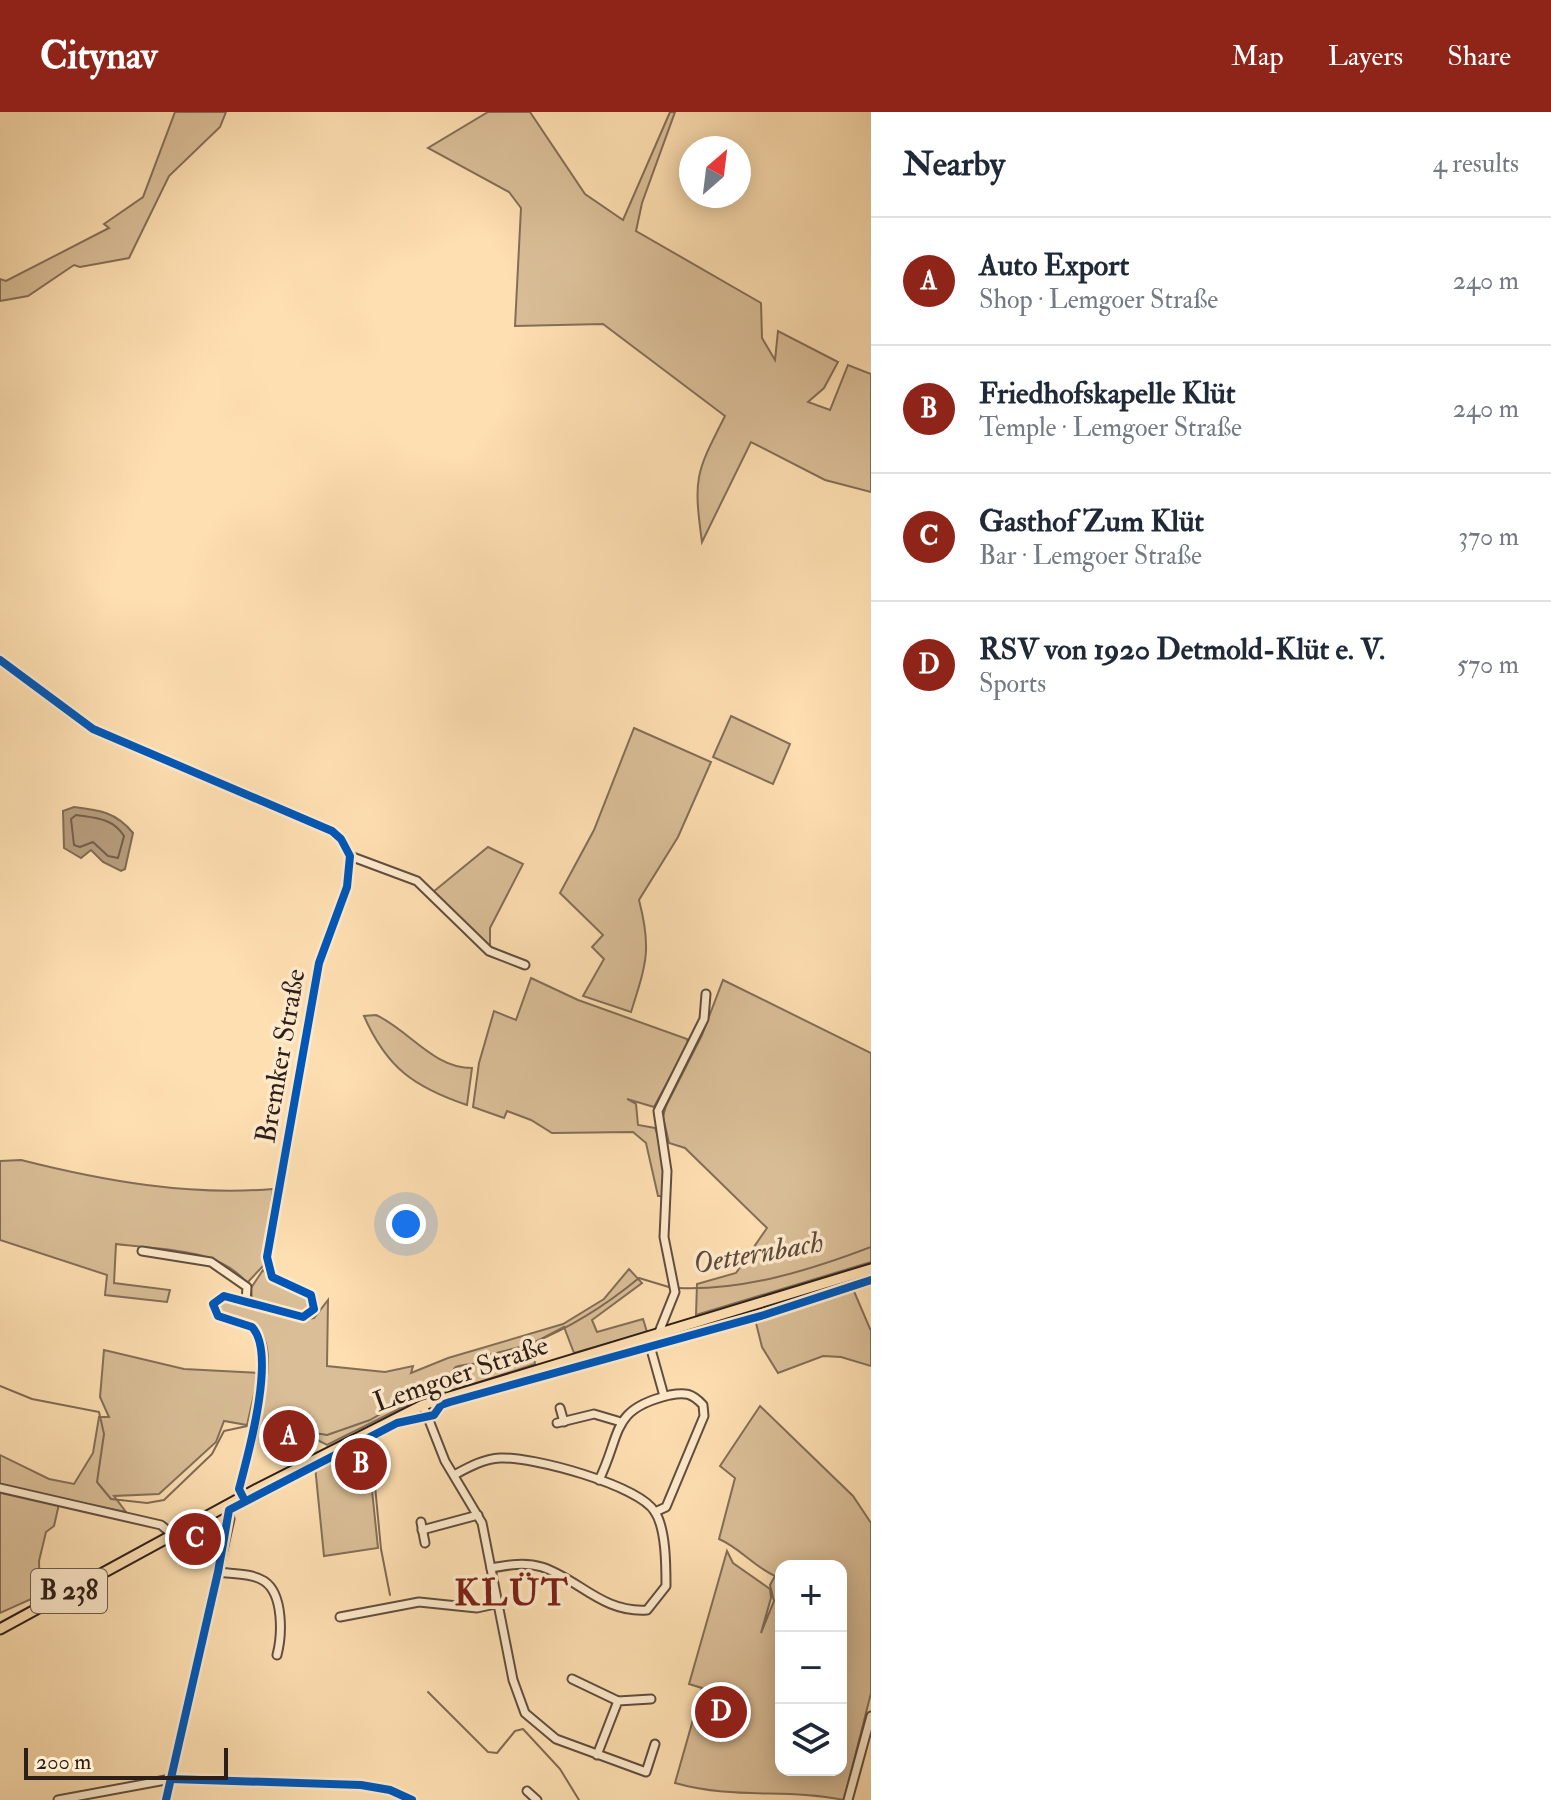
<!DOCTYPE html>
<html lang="en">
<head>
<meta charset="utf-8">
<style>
  body { margin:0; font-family:"IM FELL Double Pica",serif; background:#f2f2f3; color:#1f2937 }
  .controls { position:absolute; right:24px; bottom:24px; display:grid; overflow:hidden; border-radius:16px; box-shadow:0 4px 20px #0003 }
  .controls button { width:72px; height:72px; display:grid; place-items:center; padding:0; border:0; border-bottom:2px solid #e0e1e3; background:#fff; color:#1f2937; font:40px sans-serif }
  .compass { position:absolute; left:679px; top:24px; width:72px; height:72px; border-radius:50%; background:#fff; box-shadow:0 4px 20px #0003; rotate:28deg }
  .scale { position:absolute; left:24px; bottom:20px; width:204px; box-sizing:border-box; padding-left:8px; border:4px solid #2c1e19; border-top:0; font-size:22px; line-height:28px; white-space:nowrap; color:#2c1e19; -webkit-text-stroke:6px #feeacc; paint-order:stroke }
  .you { position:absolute; left:406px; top:1112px; width:28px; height:28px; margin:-20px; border:6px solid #fff; border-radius:50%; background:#1a73e8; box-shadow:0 0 0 12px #1a73e833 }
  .badge { display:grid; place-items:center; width:52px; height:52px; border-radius:50%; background:#8f2418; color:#fff; font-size:26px; font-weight:700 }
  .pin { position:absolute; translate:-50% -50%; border:4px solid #fff; box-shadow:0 2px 8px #0006 }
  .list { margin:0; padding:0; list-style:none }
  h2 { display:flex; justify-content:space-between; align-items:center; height:104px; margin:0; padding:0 32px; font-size:34px }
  h2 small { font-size:26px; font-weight:400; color:#747a83 }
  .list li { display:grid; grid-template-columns:52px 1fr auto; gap:24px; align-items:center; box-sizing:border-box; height:128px; padding:0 32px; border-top:2px solid #e0e1e3 }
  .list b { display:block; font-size:30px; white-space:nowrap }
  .list p { margin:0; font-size:26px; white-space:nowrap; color:#747a83 }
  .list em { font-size:26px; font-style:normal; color:#747a83 }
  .icon { flex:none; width:44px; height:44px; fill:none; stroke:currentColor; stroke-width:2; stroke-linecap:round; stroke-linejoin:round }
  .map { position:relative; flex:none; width:871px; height:1688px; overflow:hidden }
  header { display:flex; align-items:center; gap:48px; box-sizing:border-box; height:112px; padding:0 40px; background:#8f2418; color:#fff }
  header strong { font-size:38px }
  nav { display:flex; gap:44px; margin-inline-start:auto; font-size:28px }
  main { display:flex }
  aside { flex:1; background:#fff }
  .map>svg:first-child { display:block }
  .green { fill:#dabe97; stroke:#836e58; stroke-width:2; fill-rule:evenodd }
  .water { fill:#b79d7d; stroke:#7f6a55; stroke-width:2 }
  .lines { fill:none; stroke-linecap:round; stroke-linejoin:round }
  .shore { stroke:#725e4b; stroke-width:2 }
  .stream { stroke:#7f6a55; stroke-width:2 }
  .minor-casing { stroke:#604e3f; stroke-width:11 }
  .major-casing { stroke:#2c1e19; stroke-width:13 }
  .minor { stroke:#feeacc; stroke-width:7 }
  .major { stroke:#fedfb1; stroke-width:9 }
  .cycleway-casing { stroke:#feeacc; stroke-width:13 }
  .cycleway { stroke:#0057b8; stroke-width:8 }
  .labels { text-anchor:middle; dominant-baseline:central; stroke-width:7; stroke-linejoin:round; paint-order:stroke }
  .shield { fill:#feeacc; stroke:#6b5b4f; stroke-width:2 }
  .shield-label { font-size:26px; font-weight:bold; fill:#2c1e19 }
  .street-label { font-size:28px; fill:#2c1e19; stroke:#feeacc }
  .water-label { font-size:30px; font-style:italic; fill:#5d4a3c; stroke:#feeacc }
  .district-label { font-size:36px; font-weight:bold; letter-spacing:2px; fill:#7a1f14; stroke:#feeacc }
</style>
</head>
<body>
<header>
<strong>Citynav</strong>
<nav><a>Map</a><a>Layers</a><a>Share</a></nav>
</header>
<main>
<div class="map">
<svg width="871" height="1688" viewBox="0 0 871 1688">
  <rect width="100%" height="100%" fill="#fedfb1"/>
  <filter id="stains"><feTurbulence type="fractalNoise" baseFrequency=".0025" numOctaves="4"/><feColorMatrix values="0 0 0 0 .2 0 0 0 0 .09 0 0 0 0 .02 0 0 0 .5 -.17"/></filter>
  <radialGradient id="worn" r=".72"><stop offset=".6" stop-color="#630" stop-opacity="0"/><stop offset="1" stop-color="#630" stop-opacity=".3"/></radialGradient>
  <!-- green -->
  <g class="green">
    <path d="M175,0H226L220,15L169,64L129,146L80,155L74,153L28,184L0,189V167L6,169L109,116L104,112L143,85Z"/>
    <path d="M488,0H530L585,82L623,108L670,0H675L642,91L636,119L761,191L762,226L775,248L778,219L838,250L824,276L808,290L830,298L848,253L871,262V380L825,368L751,330L702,430C693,365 696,361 725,304L603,212L515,214L521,96L509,80L428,36Z"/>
    <path d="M731,604L790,632L773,672L713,645Z"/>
    <path d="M634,616L711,650L678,725L639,788C652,838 646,852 631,900L583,884L604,847L592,835L603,823L560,781L594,718Z"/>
    <path d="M488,735L523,752L490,816V835L433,780Z"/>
    <path d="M531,866L578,888L687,927L688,932L654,995L627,987L636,992L638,1013L655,1016L665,1042L663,1084H658L646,1031L633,1020L552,1021L531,1008L507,999L504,1006L473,995L479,951L494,899L516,908Z"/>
    <path d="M723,868L871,941V1150L696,1203L697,1172L736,1161L767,1116L685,1036L669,1031L663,1005L666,994L702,923Z"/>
    <path d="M376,903C409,918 433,956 472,956L467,993C414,975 387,956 364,904Z"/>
    <path d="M21,1048C104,1069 189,1084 273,1077L263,1154L247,1171C218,1135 160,1138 116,1132L114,1171L170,1178L167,1190L105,1183L107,1163L0,1128V1049Z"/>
    <path d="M629,1157L642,1171L592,1208L597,1220L643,1207L647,1220L574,1241L564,1215L520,1238L523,1250L534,1246L535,1252L399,1297L327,1333L298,1318L254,1320C262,1291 281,1235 254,1211L220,1202L218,1194L227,1188L299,1208L314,1206L328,1188L327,1254L385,1260L413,1254L411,1261L448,1246L563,1212L604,1187Z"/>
    <path d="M263,1158L273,1171L309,1187V1197L299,1200L252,1187L251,1176Z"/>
    <path d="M853,1177L871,1219V1254L841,1245L823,1244L778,1261L762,1235L755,1207Z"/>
    <path d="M104,1238L184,1257L259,1261L247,1313L224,1309L216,1330L159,1382L114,1384L126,1400L0,1374V1343L49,1367L74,1372L93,1341L99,1305H109L100,1285Z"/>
    <path d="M760,1294L853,1384L871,1411V1581L844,1688C787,1676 735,1688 675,1671L702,1576L689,1572L727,1439L733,1451L770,1477L771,1486L761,1521L774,1489L770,1473L775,1464C753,1454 740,1436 719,1427L735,1366L720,1354ZM781,1454H841V1658H781Z"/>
    <path d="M367,1330L378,1436L324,1444L315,1354Z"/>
    <path d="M0,1379L59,1392L54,1414L46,1420L39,1449L40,1483L0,1501Z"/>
  </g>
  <!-- water -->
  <path class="water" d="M74,695C99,698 116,700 133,721L125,757L121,759L103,750L91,738L81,746L64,736L63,699Z"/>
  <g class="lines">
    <!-- shore -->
    <path class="shore" d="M76,703C95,706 113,706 124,724L118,746L108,744L93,730L80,735L74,733L71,707Z"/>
    <!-- stream -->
    <g class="stream">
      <path d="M678,1176C743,1179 811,1158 871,1135"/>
      <path d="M0,1274L32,1287L99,1300L104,1322L97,1370L111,1387L147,1391L164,1388L212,1342L224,1319L252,1313"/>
      <path d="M258,1312L327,1323L370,1308L410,1285L444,1275C459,1248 450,1256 479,1251L481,1246C497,1239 514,1238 530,1232C570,1216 605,1194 639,1166L672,1176"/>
      <path d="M371,1332L381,1437L390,1483"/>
      <path d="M428,1580L488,1640L497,1641L515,1619L523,1617L560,1657L579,1688"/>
    </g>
    <!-- minor casing -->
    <g class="minor-casing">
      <g id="minor">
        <path d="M0,548L93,617L332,719L341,727L350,744L347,775L319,851L267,1145L272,1165L311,1183L314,1197L303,1205L224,1184L213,1192L218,1204L252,1215C277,1241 248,1343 239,1377L243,1385"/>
        <path d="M350,744L417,769L489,839L525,853"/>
        <path d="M142,1139L211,1150L247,1175L246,1190"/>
        <path d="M659,1220L675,1180L664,1125L667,1059L658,999L704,907L706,882"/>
        <path d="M652,1241L664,1284"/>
        <path d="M423,1293L445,1349L482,1411L513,1568L525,1601L556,1627L646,1660L655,1632"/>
        <path d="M560,1296L564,1310"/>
        <path d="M557,1311L594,1302L621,1310"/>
        <path d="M454,1363C469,1355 483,1347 500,1346C531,1344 639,1373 655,1400C666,1417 666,1454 666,1474L647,1498C602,1501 579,1467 542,1455C525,1450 508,1453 491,1456"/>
        <path d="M599,1368C622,1321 610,1297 670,1283C685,1280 692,1281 703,1293L704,1304L666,1395L655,1400"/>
        <path d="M0,1376L161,1413L172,1422"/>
        <path d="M421,1410L425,1431"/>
        <path d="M422,1418L478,1403"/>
        <path d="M218,1460C232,1462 252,1461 264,1469C284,1482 282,1524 277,1543"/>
        <path d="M340,1505L419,1490L477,1496L500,1491"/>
        <path d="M572,1567L618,1589"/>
        <path d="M597,1643L618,1589L651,1587"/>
        <path d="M527,1679L537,1688"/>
        <path d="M58,1688L171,1667L361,1673L390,1678L412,1688"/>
        <path d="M166,1688L230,1407L226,1393"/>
        <path d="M848,1688L871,1604"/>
      </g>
    </g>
    <!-- major casing -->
    <g class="major-casing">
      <path id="major" d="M0,1517L257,1377L423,1293L871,1157"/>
    </g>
    <!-- minor -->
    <use href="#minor" class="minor"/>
    <!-- major -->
    <use href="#major" class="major"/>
    <!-- cycleway casing -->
    <g class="cycleway-casing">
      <g id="cycleway">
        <path d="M0,548L93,617L332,719L341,727L350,744L347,775L319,851L267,1145L272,1165L311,1183L314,1197L303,1205L224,1184L213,1192L218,1204L252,1215C277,1241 248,1343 239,1377L243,1385"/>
        <path d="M171,1667L361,1673L390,1678L412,1688"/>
        <path d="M166,1688L218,1460L229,1398L397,1311L434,1303L441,1293L450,1290L764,1203L871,1168"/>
      </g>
    </g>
    <!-- cycleway -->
    <use href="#cycleway" class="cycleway"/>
  </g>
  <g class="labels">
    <!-- shield labels -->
    <rect class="shield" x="31" y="1457" width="76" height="44" rx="6"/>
    <g class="shield-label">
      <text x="69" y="1479">B 238</text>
    </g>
    <!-- street labels -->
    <g class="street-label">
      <text transform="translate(281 944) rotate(-80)">Bremker Straße</text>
      <text transform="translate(461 1262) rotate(-19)">Lemgoer Straße</text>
    </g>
    <!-- water labels -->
    <g class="water-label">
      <text transform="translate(758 1141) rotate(-10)">Oetternbach</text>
    </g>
    <!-- district labels -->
    <g class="district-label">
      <text x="512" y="1481">KLÜT</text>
    </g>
  </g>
  <rect width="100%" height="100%" filter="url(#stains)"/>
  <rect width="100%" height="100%" fill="url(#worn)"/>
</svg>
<div class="controls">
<button>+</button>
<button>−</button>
<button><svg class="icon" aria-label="layers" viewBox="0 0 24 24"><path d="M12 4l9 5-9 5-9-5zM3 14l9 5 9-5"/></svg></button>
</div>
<svg class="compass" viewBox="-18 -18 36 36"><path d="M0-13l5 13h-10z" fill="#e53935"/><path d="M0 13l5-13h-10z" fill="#747a83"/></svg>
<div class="scale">200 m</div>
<div class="you"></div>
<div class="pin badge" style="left:289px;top:1324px">A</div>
<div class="pin badge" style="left:361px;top:1352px">B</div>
<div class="pin badge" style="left:195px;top:1427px">C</div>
<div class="pin badge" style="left:721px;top:1600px">D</div>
</div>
<aside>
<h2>Nearby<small>4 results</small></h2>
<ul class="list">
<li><span class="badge">A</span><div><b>Auto Export</b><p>Shop · Lemgoer Straße</p></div><em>240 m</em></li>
<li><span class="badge">B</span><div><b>Friedhofskapelle Klüt</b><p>Temple · Lemgoer Straße</p></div><em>240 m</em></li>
<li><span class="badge">C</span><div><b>Gasthof Zum Klüt</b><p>Bar · Lemgoer Straße</p></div><em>370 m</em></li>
<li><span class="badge">D</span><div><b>RSV von 1920 Detmold-Klüt e. V.</b><p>Sports</p></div><em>570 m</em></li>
</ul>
</aside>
</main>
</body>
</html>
